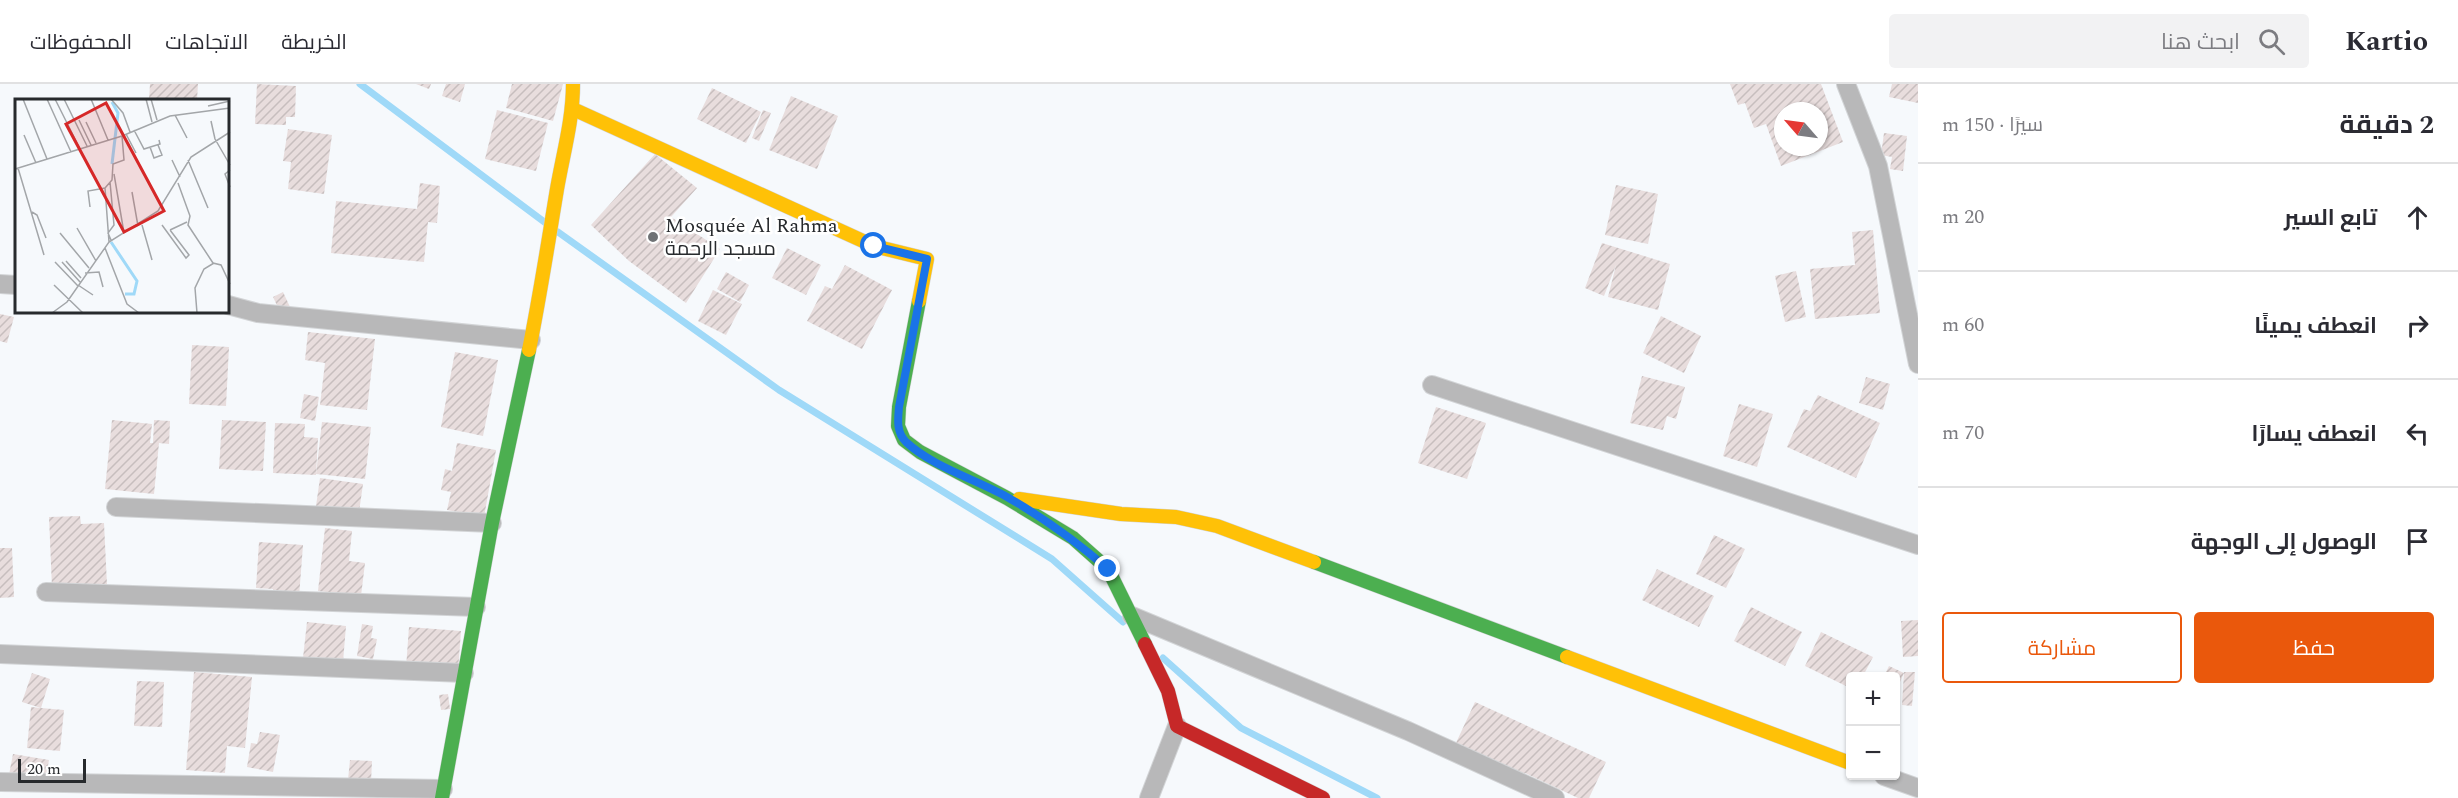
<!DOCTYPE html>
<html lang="ar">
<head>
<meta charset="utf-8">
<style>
  body { margin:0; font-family:Spectral,Cairo,serif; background:#f2f2f3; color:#2b2b33; direction:rtl }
  .controls { position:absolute; right:18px; bottom:18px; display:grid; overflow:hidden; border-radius:6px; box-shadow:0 2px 4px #0004 }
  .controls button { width:54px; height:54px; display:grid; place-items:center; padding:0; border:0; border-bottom:2px solid #e1e1e2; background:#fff; color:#2b2b33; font:30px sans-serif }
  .compass { position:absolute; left:1774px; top:18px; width:54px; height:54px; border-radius:50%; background:#fff; box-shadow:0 2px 4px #0004; rotate:298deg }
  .scale { position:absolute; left:18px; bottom:15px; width:68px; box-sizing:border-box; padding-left:6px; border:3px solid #272a2d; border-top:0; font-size:16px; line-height:21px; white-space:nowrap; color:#272a2d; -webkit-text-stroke:4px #fff; paint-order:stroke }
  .stop { position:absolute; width:18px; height:18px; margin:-14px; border:4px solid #1a73e8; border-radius:50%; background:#fff }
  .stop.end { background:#1a73e8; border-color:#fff; box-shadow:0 2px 6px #0008 }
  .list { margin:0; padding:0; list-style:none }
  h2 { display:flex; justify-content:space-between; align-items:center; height:78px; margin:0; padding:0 24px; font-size:26px }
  h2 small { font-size:20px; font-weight:400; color:#7c7c81 }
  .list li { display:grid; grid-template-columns:39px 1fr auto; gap:18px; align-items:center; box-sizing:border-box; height:108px; padding:0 24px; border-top:2px solid #e1e1e2 }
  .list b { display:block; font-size:22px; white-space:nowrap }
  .list em { font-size:20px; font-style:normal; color:#7c7c81 }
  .actions { display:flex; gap:12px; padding:18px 24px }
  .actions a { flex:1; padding:14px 0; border:2px solid #ea580c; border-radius:6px; text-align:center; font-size:21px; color:#ea580c }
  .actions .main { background:#ea580c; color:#fff }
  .icon { flex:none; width:33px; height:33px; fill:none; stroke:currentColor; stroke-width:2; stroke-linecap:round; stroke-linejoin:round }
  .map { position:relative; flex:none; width:1918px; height:714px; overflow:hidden; direction:ltr }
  header { display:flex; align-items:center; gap:36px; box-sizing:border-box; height:84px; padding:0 30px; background:#fff; border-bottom:2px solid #e1e1e2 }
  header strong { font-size:28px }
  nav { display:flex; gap:33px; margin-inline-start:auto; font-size:21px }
  .search { width:420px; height:54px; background:#f2f2f3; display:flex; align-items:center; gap:15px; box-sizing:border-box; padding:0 21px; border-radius:6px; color:#7c7c81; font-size:22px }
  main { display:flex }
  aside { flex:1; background:#fff }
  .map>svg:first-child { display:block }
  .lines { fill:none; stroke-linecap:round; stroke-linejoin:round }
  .stream { stroke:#9fd9f8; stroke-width:7 }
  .building { fill:url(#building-hatch); fill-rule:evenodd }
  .street-casing { stroke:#d2d4d6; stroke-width:20 }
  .fast-casing { stroke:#d2d4d6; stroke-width:15 }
  .slow-casing { stroke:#d2d4d6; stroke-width:15 }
  .jam-casing { stroke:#d2d4d6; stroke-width:15 }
  .street { stroke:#b8b8b9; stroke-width:18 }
  .fast { stroke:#4caf50; stroke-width:14 }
  .slow { stroke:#ffc107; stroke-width:14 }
  .jam { stroke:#c62828; stroke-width:14 }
  .route { stroke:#1a73e8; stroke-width:8 }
  .poi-dot { fill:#6f7275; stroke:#fff; stroke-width:2 }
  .labels { text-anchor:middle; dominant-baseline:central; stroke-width:5; stroke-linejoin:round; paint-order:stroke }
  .poi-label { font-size:20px; fill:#272a2d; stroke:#fff; text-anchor:start }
  .inset-river { fill:none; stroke:#9fd9f8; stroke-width:3 }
  .inset-road { fill:none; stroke:#a3a6a9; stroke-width:1.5 }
  .view { fill:#d62828; fill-opacity:0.15; stroke:#d62828; stroke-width:3 }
  .inset-edge { fill:none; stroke:#272a2d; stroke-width:3 }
</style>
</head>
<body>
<header>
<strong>Kartio</strong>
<div class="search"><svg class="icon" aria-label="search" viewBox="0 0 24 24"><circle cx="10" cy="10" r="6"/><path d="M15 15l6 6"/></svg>ابحث هنا</div>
<nav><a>الخريطة</a><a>الاتجاهات</a><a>المحفوظات</a></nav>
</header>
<main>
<aside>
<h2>2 دقيقة<small>سيرًا · 150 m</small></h2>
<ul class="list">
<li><svg class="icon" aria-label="ahead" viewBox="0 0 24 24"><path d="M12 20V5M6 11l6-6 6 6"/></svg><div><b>تابع السير</b></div><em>20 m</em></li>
<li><svg class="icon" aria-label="right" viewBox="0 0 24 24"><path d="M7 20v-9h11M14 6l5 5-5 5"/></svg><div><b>انعطف يمينًا</b></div><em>60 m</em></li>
<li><svg class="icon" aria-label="left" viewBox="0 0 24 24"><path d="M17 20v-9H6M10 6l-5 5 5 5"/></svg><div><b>انعطف يسارًا</b></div><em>70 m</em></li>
<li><svg class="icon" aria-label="arrive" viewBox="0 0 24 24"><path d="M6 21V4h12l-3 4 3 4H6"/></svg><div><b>الوصول إلى الوجهة</b></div></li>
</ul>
<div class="actions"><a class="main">حفظ</a><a>مشاركة</a></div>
</aside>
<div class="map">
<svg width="1918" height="714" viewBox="0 0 1918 714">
  <defs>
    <pattern id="building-hatch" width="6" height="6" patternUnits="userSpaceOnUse" patternTransform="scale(1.5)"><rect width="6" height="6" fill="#e8dddd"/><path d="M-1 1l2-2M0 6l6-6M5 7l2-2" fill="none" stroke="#c7bebe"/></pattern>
  </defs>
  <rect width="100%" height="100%" fill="#f6f9fc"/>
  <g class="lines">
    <!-- stream -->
    <g class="stream">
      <path d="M360,0L547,140"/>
      <path d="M558,148L779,306L1052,475L1123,538"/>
      <path d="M1163,574L1241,644L1377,714"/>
    </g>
  </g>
  <!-- building -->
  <g class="building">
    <path d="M150,0H198L197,16H149Z"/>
    <path d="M257,0L296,2L295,33H286V41L255,40Z"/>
    <path d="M416,0H431L429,5Z"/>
    <path d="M446,0H465L460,18L442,12Z"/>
    <path d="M512,0H563L553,37L506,24Z"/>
    <path d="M1730,0H1821L1843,58L1781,82L1766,40L1754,44L1745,19L1738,21ZM1783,27H1819V63H1783Z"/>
    <path d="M1892,0H1918V19L1889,13Z"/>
    <path d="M712,4L761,28L746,59L697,35Z"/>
    <path d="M791,12L838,32L817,85L769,66Z"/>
    <path d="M497,26L548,39L536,87L485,75Z"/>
    <path d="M763,26L771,29L759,57L752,54Z"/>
    <path d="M288,45L332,51L324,110L288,105L291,78L283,77Z"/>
    <path d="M1884,49L1907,52L1903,87L1890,85L1892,73L1881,71Z"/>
    <path d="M655,70L697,104L671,133L720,165L686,219L629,177L591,141Z"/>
    <path d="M420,99L440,102L437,139L428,138L424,178L331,169L336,117L417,125Z"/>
    <path d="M1616,101L1658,110L1648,160L1605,151Z"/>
    <path d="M1873,146L1880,229L1815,235L1810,185L1855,181L1852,148Z"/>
    <path d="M1602,159L1670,180L1658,226L1608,213L1616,181L1604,212L1585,204Z"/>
    <path d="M787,164L821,181L806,211L772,194Z"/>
    <path d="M845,181L892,206L862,265L807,237L825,202L832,205Z"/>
    <path d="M1796,187L1806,233L1785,238L1775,192Z"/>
    <path d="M726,188L749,201L740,218L717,205Z"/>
    <path d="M713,206L742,220L726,251L698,237Z"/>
    <path d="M283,208L291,225L281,230L273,213Z"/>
    <path d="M0,230L14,233L7,259L0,257Z"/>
    <path d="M1661,232L1701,252L1684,289L1643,269Z"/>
    <path d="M308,248L375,255L367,326L320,321L325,279L305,276Z"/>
    <path d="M192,261L229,263L226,322L189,320Z"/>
    <path d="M455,268L498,276L483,352L441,343Z"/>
    <path d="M1642,292L1685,303L1676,335L1667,332L1663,346L1630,339Z"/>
    <path d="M1866,293L1890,300L1883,326L1859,319Z"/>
    <path d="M304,310L319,313L315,337L300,334Z"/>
    <path d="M1818,311L1880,339L1856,394L1787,363L1804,325L1810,327Z"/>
    <path d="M1739,320L1773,330L1757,383L1723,372Z"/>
    <path d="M1436,323L1486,339L1467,395L1418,379Z"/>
    <path d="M112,336L152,340L150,359H153L154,336L170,337L169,360L159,359L154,410L105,405Z"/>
    <path d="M222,336L266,338L263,387L219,385Z"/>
    <path d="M322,338L371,343L365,395L316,390Z"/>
    <path d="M275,339L305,340L304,353L318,354L316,391L273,389Z"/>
    <path d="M457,359L496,366L484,433L447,426L451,408L441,406L445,385L452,387Z"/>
    <path d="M320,394L363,400L358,435L315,429Z"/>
    <path d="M80,432L81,440L104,439L107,501L52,504L49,433Z"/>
    <path d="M325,444L352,447L349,477L365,479L361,512L318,507Z"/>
    <path d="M1714,451L1745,465L1726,504L1696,490Z"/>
    <path d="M259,458L303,461L299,513L273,512V505L256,504Z"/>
    <path d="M0,464H12L14,513L0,514Z"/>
    <path d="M1657,485L1714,512L1699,543L1642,516Z"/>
    <path d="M1751,523L1802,548L1785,582L1734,557Z"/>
    <path d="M1918,536V572L1903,573L1901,537Z"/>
    <path d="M307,538L346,542L343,578L303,574Z"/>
    <path d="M362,540L373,542L371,554L377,555L373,575L357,572Z"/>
    <path d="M409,543L461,547L458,587L406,584Z"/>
    <path d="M1821,548L1873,573L1863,592H1850V604L1805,582Z"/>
    <path d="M1889,582L1904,589L1896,607V592H1884Z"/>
    <path d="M194,588L252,593L245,664L227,662L225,689L186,686Z"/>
    <path d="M1904,588H1915L1912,622L1902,621Z"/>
    <path d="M32,589L50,595L41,624L64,626L60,667L27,664L31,623L41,624L22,618Z"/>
    <path d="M137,597L164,598L162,643L134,642Z"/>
    <path d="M448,610L450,625L441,626L439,611Z"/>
    <path d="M1475,618L1606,678L1589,714H1578L1525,689L1523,693L1455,661Z"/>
    <path d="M260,648L280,651L273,688L247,683L251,659L257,660Z"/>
    <path d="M13,670L49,676L45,697L9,691Z"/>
    <path d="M350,676L372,677L371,698L348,696Z"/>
  </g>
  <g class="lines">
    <!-- street casing -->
    <g class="street-casing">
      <g id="street">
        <path d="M1846,0L1878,82L1918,280"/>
        <path d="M0,200L16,201"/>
        <path d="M228,221L258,229L531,256"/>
        <path d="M1432,301L1918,461"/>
        <path d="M116,423L492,439"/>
        <path d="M46,508L476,523"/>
        <path d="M1132,532L1408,647L1555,714"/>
        <path d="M0,570L464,589"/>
        <path d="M1884,692L1918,704"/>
        <path d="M0,698L443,705"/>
        <path d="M1149,714L1177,642"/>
      </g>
    </g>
    <!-- fast casing -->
    <g class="fast-casing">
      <g id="fast">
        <path d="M919,217L899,323L898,342L904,356L920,368L1007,414L1073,454L1108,485L1145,560"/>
        <path d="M1314,478L1567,573"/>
        <path d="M442,714L492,439L529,266"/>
      </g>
    </g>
    <!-- slow casing -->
    <g class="slow-casing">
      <g id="slow">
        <path d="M573,25L874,162L927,175L919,217"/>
        <path d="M529,266C540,212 548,159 557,105C563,70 573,36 573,0"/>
        <path d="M1019,415L1121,430L1176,433L1217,442L1314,478"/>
        <path d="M1567,573L1850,679"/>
      </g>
    </g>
    <!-- jam casing -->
    <g class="jam-casing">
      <path id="jam" d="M1145,560L1168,607L1177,642L1323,714"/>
    </g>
    <!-- street -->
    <use href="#street" class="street"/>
    <!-- fast -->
    <use href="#fast" class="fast"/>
    <!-- slow -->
    <use href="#slow" class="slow"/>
    <!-- jam -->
    <use href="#jam" class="jam"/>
  </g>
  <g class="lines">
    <!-- route -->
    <path class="route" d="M874,162L927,175L899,323C898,335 896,348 906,358C933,383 975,395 1007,413C1044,434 1077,458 1108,485"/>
  </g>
  <!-- markers -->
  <circle class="poi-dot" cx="653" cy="153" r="6"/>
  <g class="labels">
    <!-- poi labels -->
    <g class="poi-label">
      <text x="665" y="142">Mosquée Al Rahma<tspan x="665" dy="23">مسجد الرحمة</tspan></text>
    </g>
  </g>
  <!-- overview -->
  <g transform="translate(15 15)">
    <rect width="214" height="214" fill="#f6f9fc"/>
    <path class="inset-river" d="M97,3L103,14L97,65M96,143L122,182L119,195H110"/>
    <path class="inset-road" d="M8,0L32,60M32,0L56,53M40,0L65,50M49,0L72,47M76,0L93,41M96,0L108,14L115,33M131,0L137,23M136,0L142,21M193,7L215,2M160,16L172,39M64,21L76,46M196,22L200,40M71,23L81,44M119,31L129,50L145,45L144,41M111,35L121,54M9,36L21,64M200,40L215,66M135,48L139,59L147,56L143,46M157,61L165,78M173,61L193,109M3,69L29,156M0,70L107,37L155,17L215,9M215,71L210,75L215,88M99,75L109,134M95,83L99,126L93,134L96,141M163,84L175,117L173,126L198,164L206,166L215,185M117,93L123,127M75,108L73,92L90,89M17,113L22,116L31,139M127,126L137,161M147,126L171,159L174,156L155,131M62,129L81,162M155,131L172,123M45,134L74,169M94,143L90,89L97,81L98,65L109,61L107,37M90,149L112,205L124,214M51,162L66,179M40,163L63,187M47,163L65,183M70,174L84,173L88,188M39,186L68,214M63,186L78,196M37,214L52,203L94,143L143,112L176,58L215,33M182,214L180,189L189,170L199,164"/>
    <path class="view" d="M91,4L149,112L109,133L51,25Z"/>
    <rect width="214" height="214" class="inset-edge"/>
  </g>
</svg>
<div class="controls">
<button>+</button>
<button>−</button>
</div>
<svg class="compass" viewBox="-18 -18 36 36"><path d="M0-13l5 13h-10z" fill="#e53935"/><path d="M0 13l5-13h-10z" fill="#7c7c81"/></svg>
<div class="scale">20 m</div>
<div class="stop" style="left:874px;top:162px"></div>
<div class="stop end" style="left:1108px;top:485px"></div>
</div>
</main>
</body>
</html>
